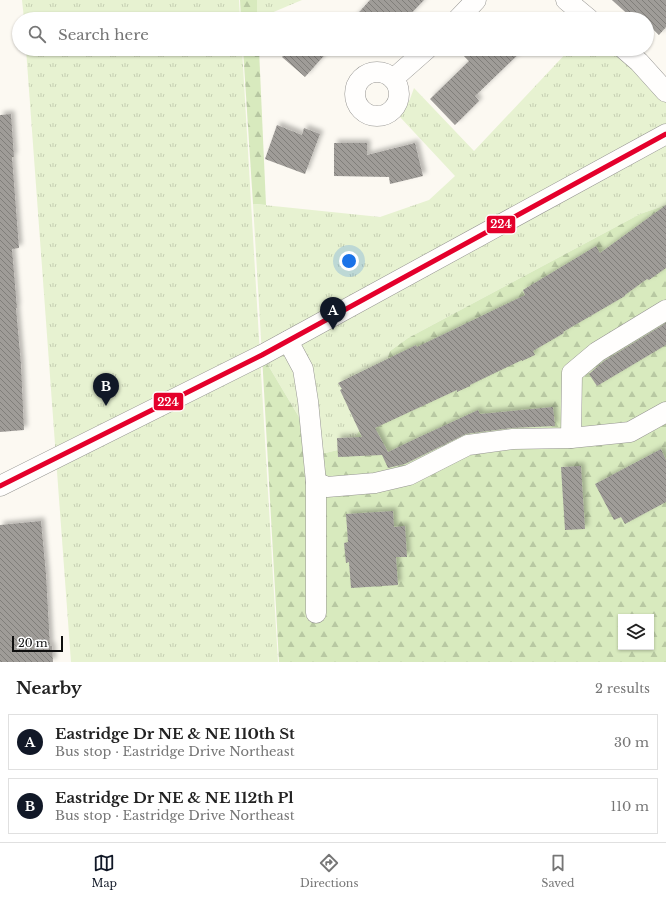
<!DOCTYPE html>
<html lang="en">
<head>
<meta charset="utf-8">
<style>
  body { margin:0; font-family:"Libre Baskerville",serif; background:#f2f2f2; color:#222 }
  .controls { position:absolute; right:12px; bottom:12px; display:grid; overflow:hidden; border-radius:0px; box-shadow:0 1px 3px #0004 }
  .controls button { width:36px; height:36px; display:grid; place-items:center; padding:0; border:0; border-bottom:1px solid #e0e0e0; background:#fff; color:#222; font:20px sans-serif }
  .scale { position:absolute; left:12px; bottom:10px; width:51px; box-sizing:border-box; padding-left:4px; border:2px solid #0e0e0e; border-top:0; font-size:11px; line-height:14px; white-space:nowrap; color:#0e0e0e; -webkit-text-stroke:3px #fff; paint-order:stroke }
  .you { position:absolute; left:349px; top:261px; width:14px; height:14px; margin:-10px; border:3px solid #fff; border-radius:50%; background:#1a73e8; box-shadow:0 0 0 6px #1a73e833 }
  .badge { display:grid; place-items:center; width:26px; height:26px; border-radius:50%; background:#111827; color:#fff; font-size:13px; font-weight:700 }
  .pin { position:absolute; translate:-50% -33px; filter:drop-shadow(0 1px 2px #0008) }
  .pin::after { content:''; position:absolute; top:21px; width:14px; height:12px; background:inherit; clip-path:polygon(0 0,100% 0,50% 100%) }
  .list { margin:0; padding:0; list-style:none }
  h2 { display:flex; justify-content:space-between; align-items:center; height:52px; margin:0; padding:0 16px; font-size:17px }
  h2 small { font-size:13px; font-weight:400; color:#767676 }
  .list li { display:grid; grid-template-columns:26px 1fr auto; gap:12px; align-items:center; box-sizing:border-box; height:56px; margin:0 8px 8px; padding:0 8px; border:1px solid #e0e0e0; border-radius:0px }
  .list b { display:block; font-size:15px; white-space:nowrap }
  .list p { margin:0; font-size:13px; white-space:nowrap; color:#767676 }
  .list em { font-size:13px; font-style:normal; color:#767676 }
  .icon { flex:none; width:22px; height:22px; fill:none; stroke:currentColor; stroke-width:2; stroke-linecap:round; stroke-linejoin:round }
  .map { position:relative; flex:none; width:666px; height:662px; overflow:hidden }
  .search { position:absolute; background:#fff; box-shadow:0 1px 3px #0004; left:12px; right:12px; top:12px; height:44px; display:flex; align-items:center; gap:10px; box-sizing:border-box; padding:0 14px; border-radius:22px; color:#767676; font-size:15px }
  .sheet { height:180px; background:#fff }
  nav { display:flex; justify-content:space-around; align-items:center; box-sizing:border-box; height:56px; border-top:1px solid #e0e0e0; background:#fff; font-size:11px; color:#767676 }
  nav a { display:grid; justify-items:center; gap:2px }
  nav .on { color:#111827 }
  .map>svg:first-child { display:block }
  .grass { fill:url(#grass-tufts) }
  .forest { fill:url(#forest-firs); fill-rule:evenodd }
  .building { fill:url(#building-back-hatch); filter:url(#shadow) }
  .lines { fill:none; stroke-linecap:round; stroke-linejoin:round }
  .minor-casing { stroke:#959491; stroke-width:21 }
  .minor { stroke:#fffefd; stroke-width:20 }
  .bus-1-casing { stroke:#fff; stroke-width:8 }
  .bus-1 { stroke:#e4002b; stroke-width:5 }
  .line-badge { stroke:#fff; stroke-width:1.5 }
  .badge-label { font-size:11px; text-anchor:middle; font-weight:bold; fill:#fff }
</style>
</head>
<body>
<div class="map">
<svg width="666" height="662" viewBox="0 0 666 662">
  <defs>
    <pattern id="grass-tufts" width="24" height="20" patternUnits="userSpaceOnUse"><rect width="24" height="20" fill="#e7f2d1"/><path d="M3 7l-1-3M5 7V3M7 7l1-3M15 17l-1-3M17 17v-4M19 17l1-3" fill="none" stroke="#c5ceb2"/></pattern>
    <pattern id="forest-firs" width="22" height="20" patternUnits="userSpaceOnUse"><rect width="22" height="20" fill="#d8eabe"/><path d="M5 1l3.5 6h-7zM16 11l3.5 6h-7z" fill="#b8c8a2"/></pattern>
    <pattern id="building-back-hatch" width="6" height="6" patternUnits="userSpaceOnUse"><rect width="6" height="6" fill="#9f9c98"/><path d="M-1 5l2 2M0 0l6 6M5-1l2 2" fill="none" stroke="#807e7a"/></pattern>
    <filter id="shadow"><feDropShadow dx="3.5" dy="-3.5" stdDeviation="2" flood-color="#0004"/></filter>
  </defs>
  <rect width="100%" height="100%" fill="#fcf9f2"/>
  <!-- grass -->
  <g class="grass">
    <path d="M22,0H239L240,19H24Z"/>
    <path d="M257,0H302L257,19Z"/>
    <path d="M26,49H242L278,662H71Z"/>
    <path d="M570,49H624L666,100V205L640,214L408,338L390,351L366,422L346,448L321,454L262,355L253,204L380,217L429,200L455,176L400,117L410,99L414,88L474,151Z"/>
  </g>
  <!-- forest -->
  <g class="forest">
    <path d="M240,0H257V19H241Z"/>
    <path d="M243,49H259L266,205L253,204Z"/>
    <path d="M666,205V662H279L262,355L321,454L346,448L366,422L390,351L408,338L640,214ZM621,617H651V647H621Z"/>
  </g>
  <!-- building -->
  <g class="building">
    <path d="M370,0H424L406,19H353Z"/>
    <path d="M612,0H666V27L659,35L647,23V19H633Z"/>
    <path d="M289,49H330L305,77L282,57Z"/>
    <path d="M471,49H524L475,96L479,101L455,125L430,99L469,61L464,56Z"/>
    <path d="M11,114L14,157H12L19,248L12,249L17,308H16L21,364L24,430L0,432V115Z"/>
    <path d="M277,125L302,135L304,128L320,134L305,174L265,159Z"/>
    <path d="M334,143H367V155L415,143L423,176L390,184L389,177L334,176Z"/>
    <path d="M666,205V268L649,280L647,279L625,295V296L563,332L564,333L533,351L535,355L522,361V360L470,385V386L457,392V390L375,428L388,452L415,439L478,410L480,414L553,407L555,426L512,428L466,434L405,464L388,468L382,455L338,457L337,438L362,437L340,390L342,389L338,383L416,345L417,347L525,295L523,290L596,246L600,253Z"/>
    <path d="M666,323V345L597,386L589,374L604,361Z"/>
    <path d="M661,449L666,460V502L625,524L621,517L614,520L595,484Z"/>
    <path d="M581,466L585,529L565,530L561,467Z"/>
    <path d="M393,511L394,527L405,526L407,557H396L398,585L351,588L349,562L346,563L344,543L348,542L346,514Z"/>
    <path d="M41,521L46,574L50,646H52L53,662H0V525Z"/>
  </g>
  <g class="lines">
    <!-- minor casing -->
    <g class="minor-casing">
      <g id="minor">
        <path d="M566,0L589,19"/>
        <path d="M458,19L476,0"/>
        <path d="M624,49L639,62L666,92"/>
        <circle cx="377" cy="94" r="22"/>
        <path d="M393,79L427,49"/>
        <path d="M288,341L303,369L308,401L316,482L327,487L375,483L409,475L468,445L513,439L571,438L572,373L597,352L666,310"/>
        <path d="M571,438L630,432L666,412"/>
        <path d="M0,486L262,355L666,134"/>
        <path d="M316,613V482"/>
      </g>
    </g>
    <!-- minor -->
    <use href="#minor" class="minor"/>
    <!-- bus-1 casing -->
    <g class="bus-1-casing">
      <path id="bus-1" d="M0,486L262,355L666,134"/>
    </g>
    <!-- bus-1 -->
    <use href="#bus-1" class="bus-1"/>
  </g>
  <g class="line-badge">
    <rect x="486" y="215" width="30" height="19" rx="4" fill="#e4002b"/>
    <rect x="153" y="392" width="31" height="19" rx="4" fill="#e4002b"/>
  </g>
  <g class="badge-label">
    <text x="501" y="228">224</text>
    <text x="168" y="406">224</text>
  </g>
</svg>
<div class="controls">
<button><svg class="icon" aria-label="layers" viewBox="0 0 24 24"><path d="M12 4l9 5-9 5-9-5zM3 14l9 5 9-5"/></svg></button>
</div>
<div class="scale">20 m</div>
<div class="you"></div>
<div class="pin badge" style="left:333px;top:330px">A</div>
<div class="pin badge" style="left:106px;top:406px">B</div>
<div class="search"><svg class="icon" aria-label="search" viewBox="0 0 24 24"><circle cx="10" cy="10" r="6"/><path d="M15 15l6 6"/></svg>Search here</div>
</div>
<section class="sheet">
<h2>Nearby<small>2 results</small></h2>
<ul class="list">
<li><span class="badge">A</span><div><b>Eastridge Dr NE &amp; NE 110th St</b><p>Bus stop · Eastridge Drive Northeast</p></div><em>30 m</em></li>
<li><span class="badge">B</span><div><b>Eastridge Dr NE &amp; NE 112th Pl</b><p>Bus stop · Eastridge Drive Northeast</p></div><em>110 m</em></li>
</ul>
</section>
<nav>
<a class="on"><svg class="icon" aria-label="map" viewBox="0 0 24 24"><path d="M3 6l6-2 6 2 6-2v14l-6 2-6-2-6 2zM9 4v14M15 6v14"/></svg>Map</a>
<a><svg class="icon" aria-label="directions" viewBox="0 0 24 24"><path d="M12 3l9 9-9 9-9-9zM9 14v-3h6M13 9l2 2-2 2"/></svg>Directions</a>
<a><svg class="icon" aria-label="saved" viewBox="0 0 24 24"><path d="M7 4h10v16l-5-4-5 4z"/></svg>Saved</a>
</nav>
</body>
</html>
